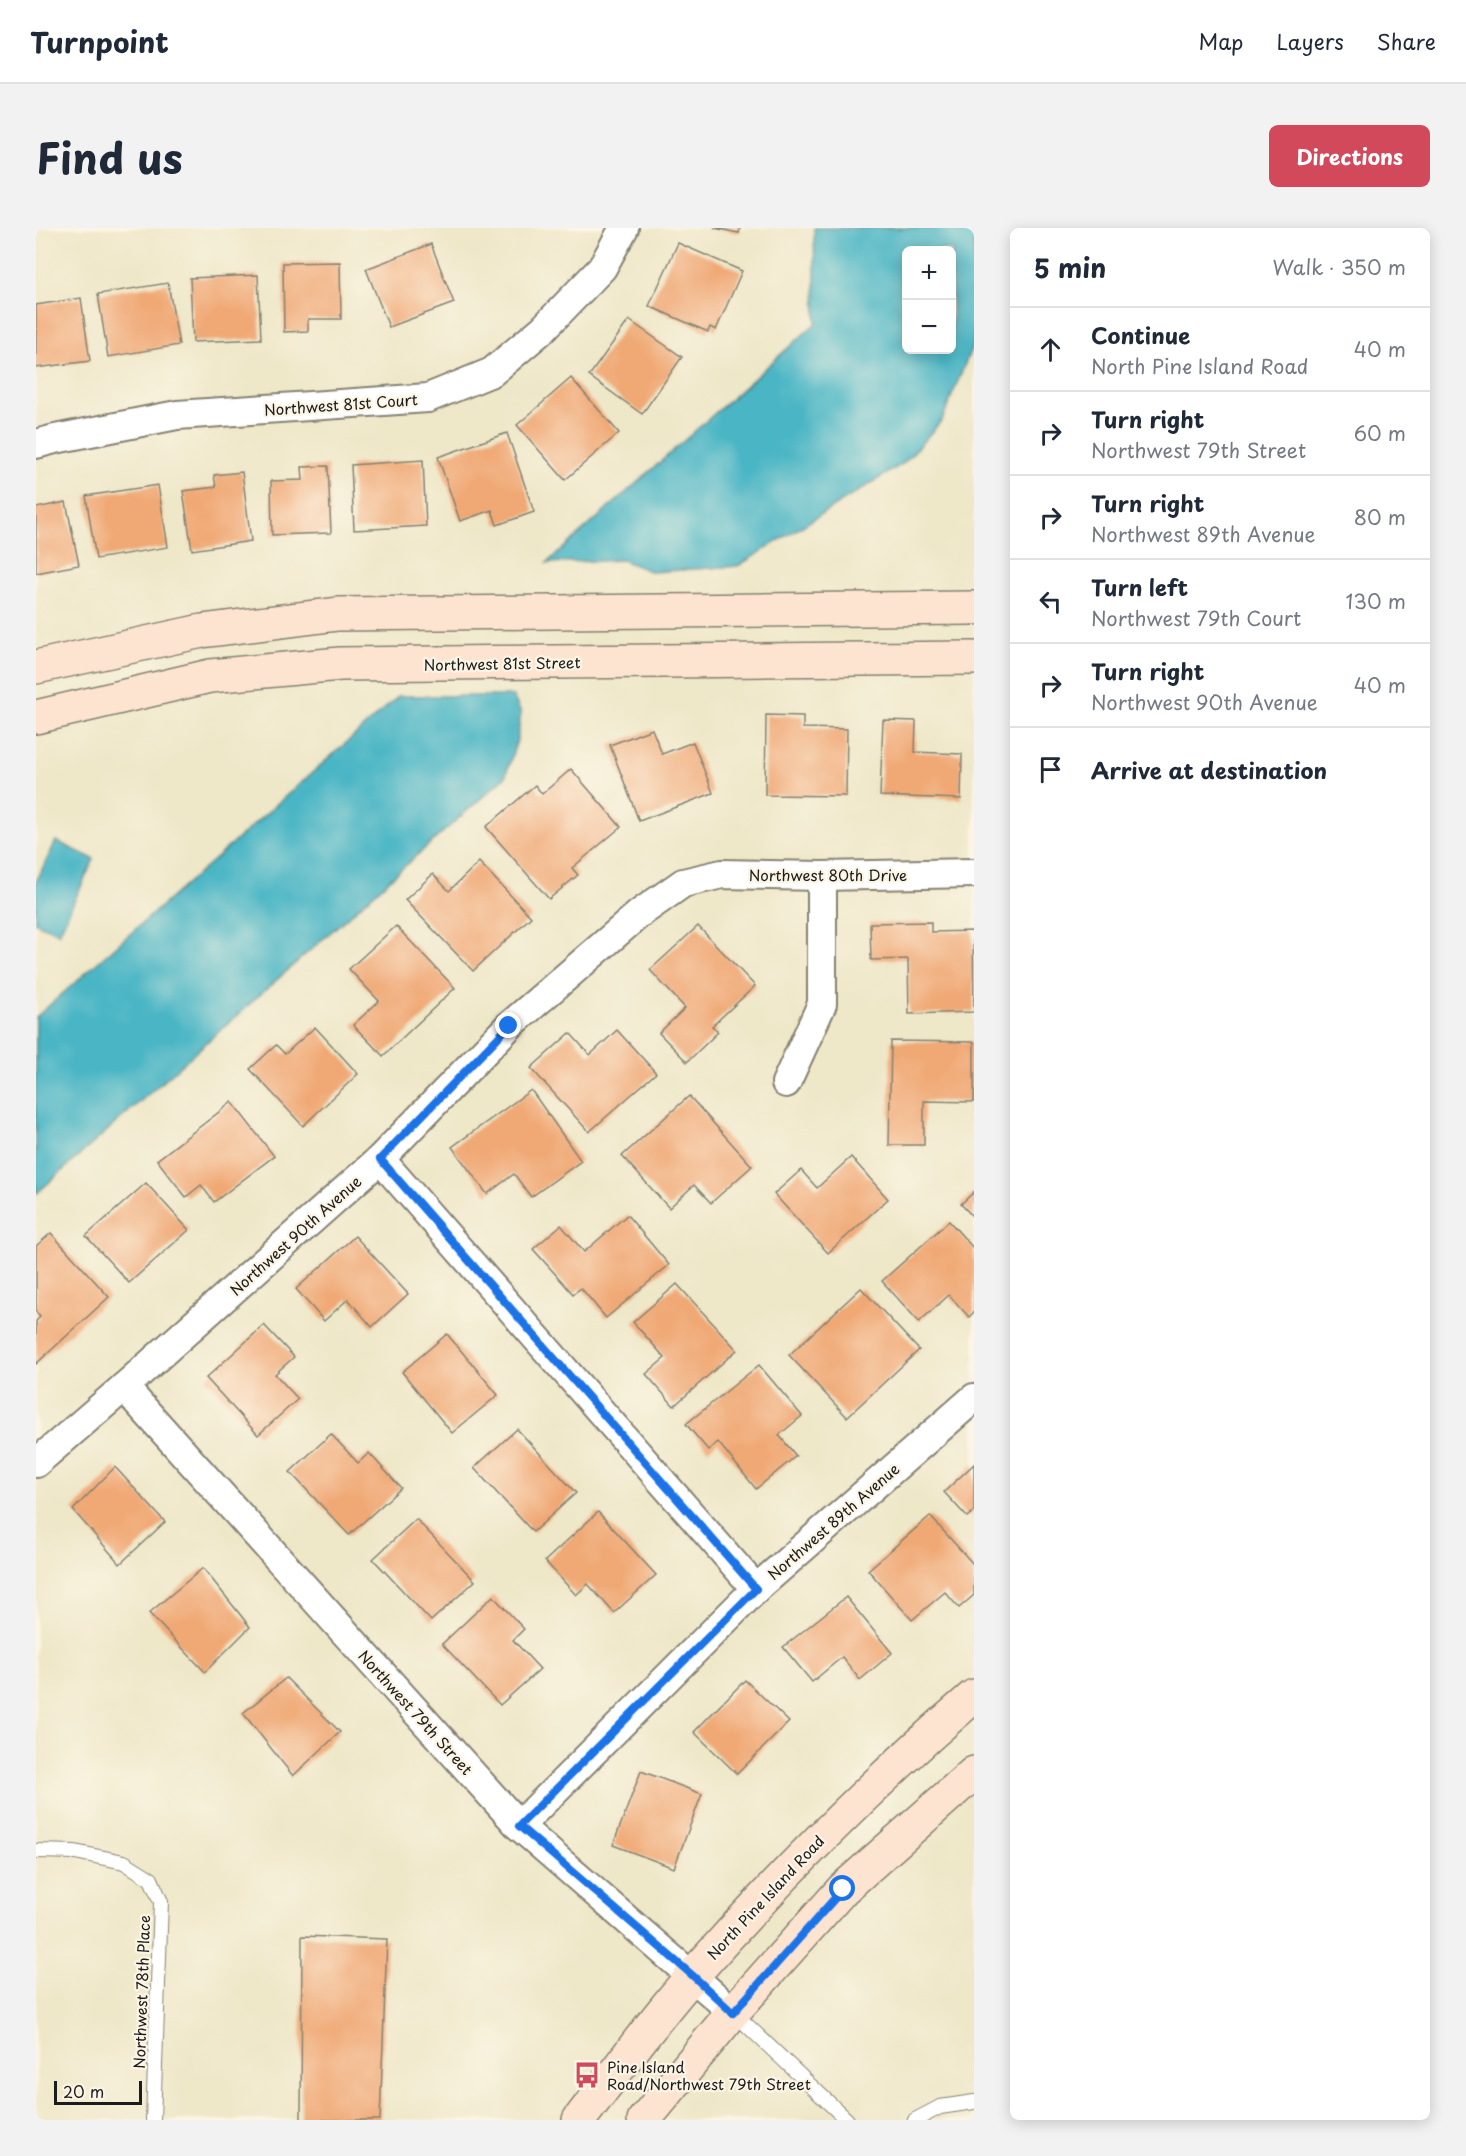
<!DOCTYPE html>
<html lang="en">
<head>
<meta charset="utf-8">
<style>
  body { margin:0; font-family:"Playpen Sans",sans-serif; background:#f2f2f3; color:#1f2937 }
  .controls { position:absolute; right:18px; top:18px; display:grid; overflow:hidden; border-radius:9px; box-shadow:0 3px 15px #0003 }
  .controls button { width:54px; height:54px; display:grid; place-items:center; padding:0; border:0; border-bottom:2px solid #e0e1e3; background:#fff; color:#1f2937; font:30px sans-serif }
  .scale { position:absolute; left:18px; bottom:15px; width:88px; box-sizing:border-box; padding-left:6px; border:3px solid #1c1c1c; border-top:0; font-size:16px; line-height:21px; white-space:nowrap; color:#1c1c1c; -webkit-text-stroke:4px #fcf5e5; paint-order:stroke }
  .stop { position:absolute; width:18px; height:18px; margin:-14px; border:4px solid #1a73e8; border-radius:50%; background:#fff }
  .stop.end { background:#1a73e8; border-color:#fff; box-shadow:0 2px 6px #0008 }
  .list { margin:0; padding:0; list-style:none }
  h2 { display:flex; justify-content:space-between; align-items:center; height:78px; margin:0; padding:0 24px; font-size:26px }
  h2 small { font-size:20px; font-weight:400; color:#747a83 }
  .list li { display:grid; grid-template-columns:39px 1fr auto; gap:18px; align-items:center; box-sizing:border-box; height:84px; padding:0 24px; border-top:2px solid #e0e1e3 }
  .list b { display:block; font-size:22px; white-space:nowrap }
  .list p { margin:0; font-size:20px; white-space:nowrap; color:#747a83 }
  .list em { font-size:20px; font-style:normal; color:#747a83 }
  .icon { flex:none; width:33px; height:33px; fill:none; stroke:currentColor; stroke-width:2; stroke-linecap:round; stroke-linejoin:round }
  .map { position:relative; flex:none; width:938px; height:1892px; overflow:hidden; border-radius:9px }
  header { display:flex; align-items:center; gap:36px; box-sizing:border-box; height:84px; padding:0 30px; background:#fff; border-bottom:2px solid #e0e1e3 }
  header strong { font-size:28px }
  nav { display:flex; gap:33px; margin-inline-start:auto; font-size:21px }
  .intro { display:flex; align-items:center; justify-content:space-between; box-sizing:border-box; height:144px; padding:0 36px }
  h1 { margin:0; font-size:42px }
  .button { padding:15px 27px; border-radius:9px; background:#d1495b; color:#fff; font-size:21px; font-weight:700 }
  main { display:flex; gap:36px; padding:0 36px }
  aside { flex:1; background:#fff; border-radius:9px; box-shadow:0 3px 15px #0003 }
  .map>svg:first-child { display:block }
  .water { fill:#49b5c5; stroke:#326870; stroke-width:1.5; fill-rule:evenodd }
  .building { fill:#f0a875 }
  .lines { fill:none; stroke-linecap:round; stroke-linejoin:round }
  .lane-casing { stroke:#858272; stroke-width:16 }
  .street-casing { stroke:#858272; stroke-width:32 }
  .secondary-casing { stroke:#858272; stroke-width:36 }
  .lane { stroke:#fff; stroke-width:14 }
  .street { stroke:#fff; stroke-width:28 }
  .secondary { stroke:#fde4d1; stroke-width:33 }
  .route { stroke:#1a73e8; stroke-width:8 }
  .labels { text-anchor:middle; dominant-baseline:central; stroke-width:4.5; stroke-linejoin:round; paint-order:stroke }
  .street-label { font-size:15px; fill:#1c1c1c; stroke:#fcf5e5 }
  .poi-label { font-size:15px; fill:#1c1c1c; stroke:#fcf5e5; text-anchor:start }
</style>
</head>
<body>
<header>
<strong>Turnpoint</strong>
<nav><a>Map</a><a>Layers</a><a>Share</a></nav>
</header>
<div class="intro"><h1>Find us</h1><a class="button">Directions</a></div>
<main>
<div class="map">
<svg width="938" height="1892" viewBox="0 0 938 1892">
  <rect width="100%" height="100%" fill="#fcf5e5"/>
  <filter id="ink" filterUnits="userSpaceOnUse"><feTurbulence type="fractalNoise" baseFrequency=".0167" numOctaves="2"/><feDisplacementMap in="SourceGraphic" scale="12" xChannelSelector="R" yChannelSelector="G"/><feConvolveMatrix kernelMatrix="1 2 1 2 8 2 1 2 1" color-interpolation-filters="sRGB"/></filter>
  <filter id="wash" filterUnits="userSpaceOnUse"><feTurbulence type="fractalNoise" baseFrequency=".008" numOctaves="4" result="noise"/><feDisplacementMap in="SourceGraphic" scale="24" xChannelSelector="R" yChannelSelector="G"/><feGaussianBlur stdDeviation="1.35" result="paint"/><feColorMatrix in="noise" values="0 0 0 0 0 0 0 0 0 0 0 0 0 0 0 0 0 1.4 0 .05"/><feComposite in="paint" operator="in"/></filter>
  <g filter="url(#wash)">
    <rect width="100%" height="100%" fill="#eee7c8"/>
    <!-- water -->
    <g class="water">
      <path d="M778,0H938V109L935,121L906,192L868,235L702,338L616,344L586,332L511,335L780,95ZM916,22V122H870V22Z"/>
      <path d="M363,468H477L485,485L481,512L469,549L0,966V789Z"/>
      <path d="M20,613L58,631L23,705L0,695V654Z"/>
    </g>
    <g id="blocks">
      <!-- building -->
      <g class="building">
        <path d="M678,0H704L703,5Z"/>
        <path d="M642,15L706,43L680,102L674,99L672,104L613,78Z"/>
        <path d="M395,16L418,75L353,99L330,41Z"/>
        <path d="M304,34L305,91H272V103L248,104L247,35Z"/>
        <path d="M222,47L225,111L157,114L154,50Z"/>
        <path d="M132,55L143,117L72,129L62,66Z"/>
        <path d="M45,70L54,133L0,140V77Z"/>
        <path d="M593,92L646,129L606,186L553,148Z"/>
        <path d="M535,150L583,205L529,252L481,197Z"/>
        <path d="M471,205L498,284L461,297L456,282L424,293L402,229Z"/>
        <path d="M387,232L390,298L318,302L315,237Z"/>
        <path d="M292,238L295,305L236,307L235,253L267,252L266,239Z"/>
        <path d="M206,244L215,313L156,322L147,263L180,259L178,247Z"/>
        <path d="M122,257L132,319L60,331L50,268Z"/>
        <path d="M30,274L43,337L0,345V280Z"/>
        <path d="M730,487L767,488V500L811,501L810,568L729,567Z"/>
        <path d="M847,492L880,493L879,524L926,526L925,571L844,568Z"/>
        <path d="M616,501L626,526L657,514L677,565L603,593L574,517Z"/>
        <path d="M535,541L585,599L536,640L542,647L513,671L450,599L499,557L506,566Z"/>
        <path d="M443,634L495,689L437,743L369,672L397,646L413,663Z"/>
        <path d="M895,694V704L937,703L938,784L873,786L872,731L835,732L834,695Z"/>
        <path d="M360,698L419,760L347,828L317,797L343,773L313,741Z"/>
        <path d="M662,698L719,758L676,798L682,804L651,834L623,805L649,780L614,742Z"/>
        <path d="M279,799L322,846L267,898L214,841L240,817L249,826Z"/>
        <path d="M581,802L620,845L553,904L495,840L534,805L554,827Z"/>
        <path d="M855,813L938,814V874L888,873V917H853Z"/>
        <path d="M495,862L545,933L495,969L478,946L451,966L416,919Z"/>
        <path d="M653,868L716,938L675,975L658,957L633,980L586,928Z"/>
        <path d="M196,874L238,928L178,974L165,957L150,969L121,932Z"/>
        <path d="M815,929L852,971L792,1025L738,966L765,942L781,960Z"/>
        <path d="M110,955L153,1002L93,1055L50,1008Z"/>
        <path d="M938,964V990L925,976Z"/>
        <path d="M591,987L633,1037L570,1090L545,1060L537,1066L497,1021L525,997L548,1024Z"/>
        <path d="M913,993L938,1021V1084L933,1089L913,1067L883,1094L846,1053Z"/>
        <path d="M15,1005L73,1069L0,1136V1093L4,1089L0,1084V1018Z"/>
        <path d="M319,1008L372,1066L336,1099L312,1071L288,1093L260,1061Z"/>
        <path d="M641,1056L701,1122L638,1178L610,1146L629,1130L597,1094Z"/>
        <path d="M825,1060L883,1122L811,1189L753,1127Z"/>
        <path d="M228,1097L258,1129L239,1146L262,1171L222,1207L170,1150Z"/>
        <path d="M411,1106L462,1167L416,1205L366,1144Z"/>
        <path d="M723,1137L766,1188L743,1207L760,1228L720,1261L682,1214L672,1222L650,1196Z"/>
        <path d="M481,1201L540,1265L497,1304L438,1240Z"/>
        <path d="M295,1206L322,1235L333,1225L365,1260L313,1307L254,1244Z"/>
        <path d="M938,1236V1283L931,1289L908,1264Z"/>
        <path d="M79,1239L129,1294L84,1336L37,1282Z"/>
        <path d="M562,1284L620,1347L578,1385L552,1356L540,1367L509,1333Z"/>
        <path d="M894,1288L938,1337V1367L923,1380L909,1364L876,1392L832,1342Z"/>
        <path d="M380,1291L439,1353L395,1393L337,1331Z"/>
        <path d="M167,1340L214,1399L169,1444L113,1385Z"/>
        <path d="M457,1368L488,1401L477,1412L504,1441L464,1477L406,1416Z"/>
        <path d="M810,1369L856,1425L824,1452L806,1429L776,1454L747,1419Z"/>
        <path d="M250,1450L304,1504L257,1548L207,1485Z"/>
        <path d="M709,1452L753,1494L701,1546L658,1504Z"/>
        <path d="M605,1543L666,1566L638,1640L577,1617Z"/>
        <path d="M266,1708L351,1711L344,1892H265Z"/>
      </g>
    </g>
  </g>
  <g filter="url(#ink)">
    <use href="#blocks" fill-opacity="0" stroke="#858272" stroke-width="1.5"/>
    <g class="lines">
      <!-- lane casing -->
      <g class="lane-casing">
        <g id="lane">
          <path d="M0,1623L39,1624L88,1634L115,1651L125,1674L117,1892"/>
          <path d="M697,1784L811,1892"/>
          <path d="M879,1892L904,1879L938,1874"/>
        </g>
      </g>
      <!-- street casing -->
      <g class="street-casing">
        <g id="street">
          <path d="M0,216L19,211L141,187L392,170L456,144L507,101L566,40L588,0"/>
          <path d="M750,855L786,776V648"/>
          <path d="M344,931L720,1361"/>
          <path d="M88,1159L483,1598L697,1784"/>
          <path d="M0,1235L88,1159L344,931L473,798L603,686L647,655L686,646L786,648L938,645"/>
          <path d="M483,1598L720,1361L938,1170"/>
        </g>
      </g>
      <!-- secondary casing -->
      <g class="secondary-casing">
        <g id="secondary">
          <path d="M0,439L166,403L302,386L938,380"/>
          <path d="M0,489L174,448L304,436L938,430"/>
          <path d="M543,1892C581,1843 617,1792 658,1746C745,1647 838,1554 938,1468"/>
          <path d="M608,1892L697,1784L807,1661L938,1545"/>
        </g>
      </g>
      <!-- lane -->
      <use href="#lane" class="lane"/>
      <!-- street -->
      <use href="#street" class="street"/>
      <!-- secondary -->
      <use href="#secondary" class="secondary"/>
    </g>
  </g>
  <g class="lines" filter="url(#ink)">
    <!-- route -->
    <path class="route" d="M473,798L344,931L720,1361L483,1598L656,1747L697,1785L807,1661"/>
  </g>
  <!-- icons -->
  <defs>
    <g id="bus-bare" transform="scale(2.07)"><path d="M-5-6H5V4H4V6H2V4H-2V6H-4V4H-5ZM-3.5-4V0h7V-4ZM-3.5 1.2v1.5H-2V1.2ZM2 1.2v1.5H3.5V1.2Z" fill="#d1495b" stroke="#fcf5e5" stroke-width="2.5" paint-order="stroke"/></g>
  </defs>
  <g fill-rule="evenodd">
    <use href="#bus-bare" x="551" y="1847"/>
  </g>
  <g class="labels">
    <!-- street labels -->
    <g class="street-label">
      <text transform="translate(305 176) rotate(-4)">Northwest 81st Court</text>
      <text transform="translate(466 435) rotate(-1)">Northwest 81st Street</text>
      <text x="792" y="646">Northwest 80th Drive</text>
      <text transform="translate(259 1007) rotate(-42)">Northwest 90th Avenue</text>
      <text transform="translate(797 1293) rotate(-41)">Northwest 89th Avenue</text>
      <text transform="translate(380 1484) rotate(48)">Northwest 79th Street</text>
      <text transform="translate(729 1669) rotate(-47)">North Pine Island Road</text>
      <text transform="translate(105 1764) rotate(-88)">Northwest 78th Place</text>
    </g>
    <!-- poi labels -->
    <g class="poi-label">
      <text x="571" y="1838">Pine Island<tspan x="571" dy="17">Road/Northwest 79th Street</tspan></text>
    </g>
  </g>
</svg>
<div class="controls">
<button>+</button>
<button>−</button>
</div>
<div class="scale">20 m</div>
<div class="stop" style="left:807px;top:1661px"></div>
<div class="stop end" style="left:473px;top:798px"></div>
</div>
<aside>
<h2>5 min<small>Walk · 350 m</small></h2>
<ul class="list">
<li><svg class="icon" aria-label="ahead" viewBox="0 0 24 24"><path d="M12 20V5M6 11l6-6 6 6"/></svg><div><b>Continue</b><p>North Pine Island Road</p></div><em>40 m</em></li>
<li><svg class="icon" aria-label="right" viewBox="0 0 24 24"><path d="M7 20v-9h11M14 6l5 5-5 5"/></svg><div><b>Turn right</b><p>Northwest 79th Street</p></div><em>60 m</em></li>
<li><svg class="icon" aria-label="right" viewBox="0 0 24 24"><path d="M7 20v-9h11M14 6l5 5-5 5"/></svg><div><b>Turn right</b><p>Northwest 89th Avenue</p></div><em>80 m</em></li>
<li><svg class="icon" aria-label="left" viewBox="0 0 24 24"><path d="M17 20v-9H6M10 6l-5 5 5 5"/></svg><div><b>Turn left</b><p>Northwest 79th Court</p></div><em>130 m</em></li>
<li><svg class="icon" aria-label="right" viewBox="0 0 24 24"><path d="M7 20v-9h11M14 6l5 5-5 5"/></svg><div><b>Turn right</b><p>Northwest 90th Avenue</p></div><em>40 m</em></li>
<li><svg class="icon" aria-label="arrive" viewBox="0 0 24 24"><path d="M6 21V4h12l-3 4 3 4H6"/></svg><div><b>Arrive at destination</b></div></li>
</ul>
</aside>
</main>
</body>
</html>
